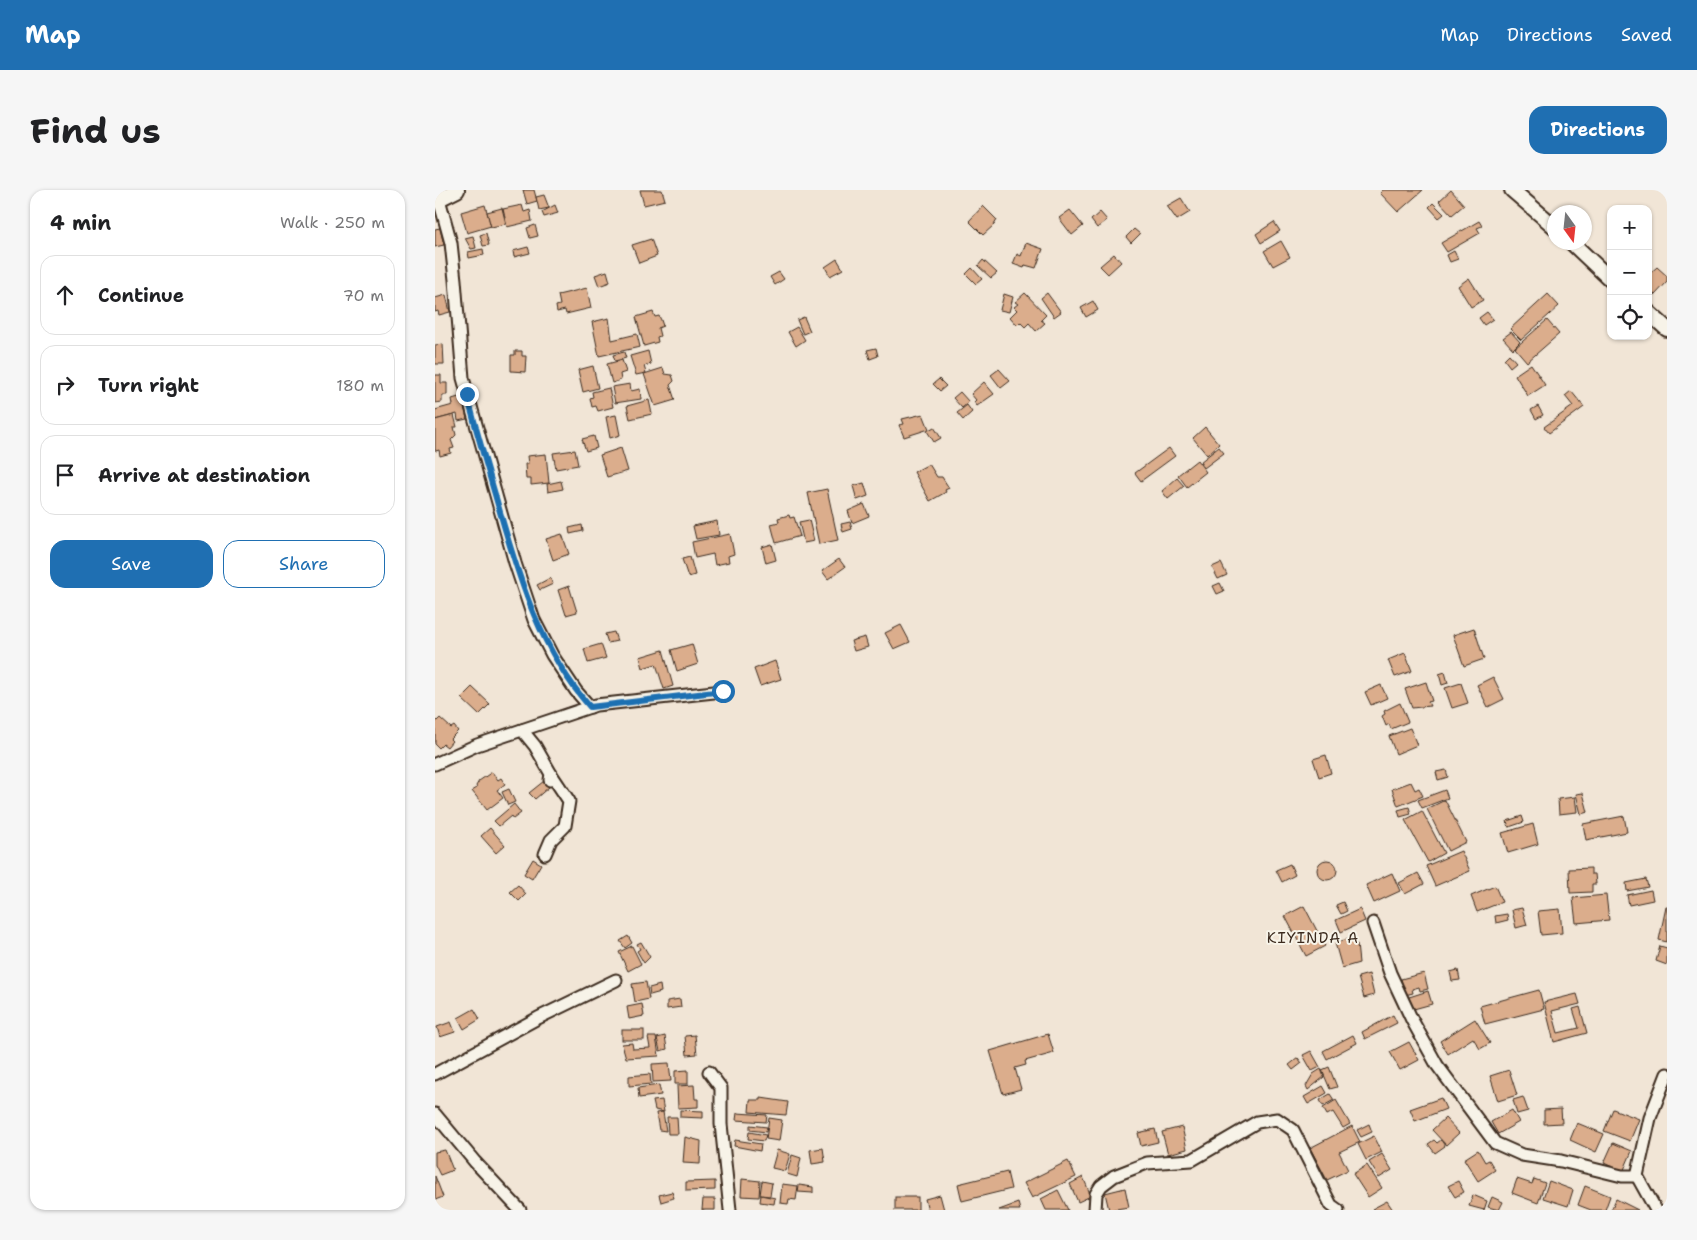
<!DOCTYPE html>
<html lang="en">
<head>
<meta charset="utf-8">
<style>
  body { margin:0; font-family:"Shantell Sans",sans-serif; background:#f6f6f6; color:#202124 }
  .controls { position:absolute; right:15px; top:15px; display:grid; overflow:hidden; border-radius:10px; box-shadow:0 1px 4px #0004 }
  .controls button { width:45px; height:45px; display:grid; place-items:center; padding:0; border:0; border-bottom:1px solid #e0e0e0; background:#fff; color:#202124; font:25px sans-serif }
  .compass { position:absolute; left:1112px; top:15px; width:45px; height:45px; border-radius:50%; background:#fff; box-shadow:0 1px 4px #0004; rotate:165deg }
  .stop { position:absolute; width:15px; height:15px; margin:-11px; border:4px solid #1f6fb2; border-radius:50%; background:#fff }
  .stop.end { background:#1f6fb2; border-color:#fff; box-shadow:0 1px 5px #0008 }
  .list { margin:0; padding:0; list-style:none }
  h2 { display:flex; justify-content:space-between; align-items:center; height:65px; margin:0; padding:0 20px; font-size:21px }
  h2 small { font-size:16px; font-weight:400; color:#757577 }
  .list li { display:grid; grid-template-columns:32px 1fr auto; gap:15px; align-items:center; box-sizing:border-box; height:80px; margin:0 10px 10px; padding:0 10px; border:1px solid #e0e0e0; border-radius:15px }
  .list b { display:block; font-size:19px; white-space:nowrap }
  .list em { font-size:16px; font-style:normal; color:#757577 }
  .actions { display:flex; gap:10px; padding:15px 20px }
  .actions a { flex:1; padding:11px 0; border:1px solid #1f6fb2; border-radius:15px; text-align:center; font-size:18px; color:#1f6fb2 }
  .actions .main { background:#1f6fb2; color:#fff }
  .icon { flex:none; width:28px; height:28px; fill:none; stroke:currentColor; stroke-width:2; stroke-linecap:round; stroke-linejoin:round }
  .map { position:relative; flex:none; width:1232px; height:1020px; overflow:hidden; border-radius:15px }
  header { display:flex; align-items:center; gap:30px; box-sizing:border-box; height:70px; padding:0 25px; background:#1f6fb2; color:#fff }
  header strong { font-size:24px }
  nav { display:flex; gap:28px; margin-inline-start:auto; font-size:18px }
  .intro { display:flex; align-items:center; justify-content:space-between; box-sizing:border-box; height:120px; padding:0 30px }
  h1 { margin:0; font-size:35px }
  .button { padding:12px 22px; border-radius:15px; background:#1f6fb2; color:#fff; font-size:18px; font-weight:700 }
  main { display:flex; gap:30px; padding:0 30px }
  aside { flex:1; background:#fff; border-radius:15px; box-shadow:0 1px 4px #0004 }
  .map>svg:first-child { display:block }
  .building { fill:#dbad8c; stroke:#3b2a1e }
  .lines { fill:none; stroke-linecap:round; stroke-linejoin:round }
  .minor-casing { stroke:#3b2a1e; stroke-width:15 }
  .tertiary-casing { stroke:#3b2a1e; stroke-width:18 }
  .minor { stroke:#f7f3e8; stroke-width:11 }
  .tertiary { stroke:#f7f3e8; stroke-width:14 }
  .route { stroke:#1f6fb2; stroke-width:6 }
  .labels { text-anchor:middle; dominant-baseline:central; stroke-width:4; stroke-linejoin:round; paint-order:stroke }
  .quarter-label { font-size:15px; letter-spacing:1px; fill:#3b2a1e; stroke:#f7f3e8 }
</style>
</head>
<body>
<header>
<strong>Map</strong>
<nav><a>Map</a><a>Directions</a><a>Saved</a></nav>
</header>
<div class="intro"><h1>Find us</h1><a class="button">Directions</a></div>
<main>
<aside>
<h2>4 min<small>Walk · 250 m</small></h2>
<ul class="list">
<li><svg class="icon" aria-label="ahead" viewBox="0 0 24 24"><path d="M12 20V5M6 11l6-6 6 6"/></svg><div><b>Continue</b></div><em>70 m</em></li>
<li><svg class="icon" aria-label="right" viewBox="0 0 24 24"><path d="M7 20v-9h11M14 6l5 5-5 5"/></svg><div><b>Turn right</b></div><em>180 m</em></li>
<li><svg class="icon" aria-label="arrive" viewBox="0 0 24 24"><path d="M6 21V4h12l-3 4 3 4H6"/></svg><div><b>Arrive at destination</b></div></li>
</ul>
<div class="actions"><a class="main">Save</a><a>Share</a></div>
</aside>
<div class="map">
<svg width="1232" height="1020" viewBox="0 0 1232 1020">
  <rect width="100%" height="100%" fill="#f1e5d6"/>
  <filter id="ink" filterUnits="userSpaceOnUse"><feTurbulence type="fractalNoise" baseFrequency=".02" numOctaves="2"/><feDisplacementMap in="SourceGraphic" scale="10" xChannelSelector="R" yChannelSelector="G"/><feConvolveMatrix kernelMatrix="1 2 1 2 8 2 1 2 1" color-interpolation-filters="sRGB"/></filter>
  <g filter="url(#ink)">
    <!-- building -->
    <g class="building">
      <path d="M88,0H99L102,11L92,14Z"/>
      <path d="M205,0H227L230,10L209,15Z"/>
      <path d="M948,0H988L963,22L945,3Z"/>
      <path d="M1016,0L1029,15L1017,25L1004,11Z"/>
      <path d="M109,5L114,18L104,20L101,7Z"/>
      <path d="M746,8L755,22L742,30L732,16Z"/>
      <path d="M998,13L1009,24L1004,28L994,17Z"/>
      <path d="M50,15L56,36L32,43L26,22Z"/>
      <path d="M87,15L89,22L95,20L97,31L72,37L68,19Z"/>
      <path d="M120,15L123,23L109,27L107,22Z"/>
      <path d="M548,16L562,30L559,35L548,45L534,31Z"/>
      <path d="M67,18L71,34L56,37L52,22Z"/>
      <path d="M635,20L648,36L637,45L624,28Z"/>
      <path d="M665,22L672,30L662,38L656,30Z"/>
      <path d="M1044,31L1047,36L1042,38L1045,43L1012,62L1006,53Z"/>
      <path d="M839,32L845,41L826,53L821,44Z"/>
      <path d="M100,35L103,46L95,48L92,38Z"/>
      <path d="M5,38L9,55L0,57V39Z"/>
      <path d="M699,39L705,44L696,53L691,47Z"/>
      <path d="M51,43L54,55L48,56L45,45Z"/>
      <path d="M38,46L41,58L36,59L30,48Z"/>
      <path d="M216,49L222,66L204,73L197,55Z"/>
      <path d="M846,51L855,67L838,76L829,61Z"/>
      <path d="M591,53L608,59L601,78L590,75L589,78L578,74L582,64L586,66Z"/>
      <path d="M93,57L95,63L79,67L78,61Z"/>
      <path d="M48,59L49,65L34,68L33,62Z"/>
      <path d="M1019,61L1023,69L1015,72L1012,65Z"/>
      <path d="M679,64L686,72L673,84L665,76Z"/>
      <path d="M402,69L408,79L395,86L390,77Z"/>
      <path d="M548,70L562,83L556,88L543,76Z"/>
      <path d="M1222,77L1232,86V92L1220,105L1213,99V85Z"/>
      <path d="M537,78L547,89L541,94L531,84Z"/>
      <path d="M172,81L175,92L164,96L160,85Z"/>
      <path d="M344,82L349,89L340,95L335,87Z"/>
      <path d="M1034,88L1048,110L1036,117L1023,96Z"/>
      <path d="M152,98L156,118L131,124L130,120L122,122L121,116L125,115L123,105Z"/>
      <path d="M590,103L611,125L606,130L610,133L601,141L594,133L590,137L585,132L582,135L575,127L582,120L579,117L583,114L580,112Z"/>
      <path d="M612,103L626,122L619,127L606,108Z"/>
      <path d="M569,104L578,107L574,122L565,120Z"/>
      <path d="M1113,104L1124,116L1086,150L1075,139Z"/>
      <path d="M11,105L15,122L4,125L3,121L0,122V108Z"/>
      <path d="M658,111L663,120L651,127L646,118Z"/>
      <path d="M218,122L220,127L224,126L226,130L228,136L223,138L225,146L222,147L223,152L209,156L201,127Z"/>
      <path d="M1052,122L1058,129L1049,135L1044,128Z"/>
      <path d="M369,127L375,141L368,144L362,130Z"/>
      <path d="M174,128L177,150L202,144L205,157L164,166L157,132Z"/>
      <path d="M1112,130L1124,144L1092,172L1080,158Z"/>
      <path d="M362,137L370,150L361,156L353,142Z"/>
      <path d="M1076,142L1085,152L1078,159L1068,148Z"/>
      <path d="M8,154L9,174H0V155Z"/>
      <path d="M441,158L443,166L435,169L432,160Z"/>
      <path d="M80,161H87V166H91L90,182L76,181V165H80Z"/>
      <path d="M213,161L216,174L209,176L211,183L201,185L195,166Z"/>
      <path d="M189,162L191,168L180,171L178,165Z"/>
      <path d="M1074,164L1081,172L1075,177L1069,169Z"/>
      <path d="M187,170L191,182L185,184L186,190L177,193L172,174Z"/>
      <path d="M1096,174L1110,195L1093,206L1080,185Z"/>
      <path d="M158,176L163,198L148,202L143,180Z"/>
      <path d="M228,178L230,184L237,185L239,191L235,195L240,210L220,216L209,184Z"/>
      <path d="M564,179L575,191L566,198L556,185Z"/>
      <path d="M0,185H6V193H12V205H7V212L0,213Z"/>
      <path d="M504,189L511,196L505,201L498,194Z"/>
      <path d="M549,192L559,204L542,216L539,212L541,210L536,204Z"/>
      <path d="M195,194L196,201L205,199L206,209L180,213L177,197Z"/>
      <path d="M174,198L178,217L163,221L161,216L157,217L155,208L158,207L157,202Z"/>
      <path d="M1136,201L1149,217L1114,243L1109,237L1138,216L1130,206Z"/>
      <path d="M525,202L534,212L527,218L518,208Z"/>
      <path d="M27,206L32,229L23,231L22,224L0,230V220L18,215L17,209Z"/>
      <path d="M214,210L217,224L195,229L192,216Z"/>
      <path d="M532,215L537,222L528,230L522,223Z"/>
      <path d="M1103,216L1108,225L1101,229L1096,220Z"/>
      <path d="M488,224L494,239L469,247L464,235L469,234L467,229Z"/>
      <path d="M19,225L22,237H19L21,245L16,250L19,258L15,259L16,263L5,266L4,260L1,261L0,259V230Z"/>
      <path d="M181,225L185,245L175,248L171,227Z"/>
      <path d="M499,237L506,248L499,252L492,241Z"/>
      <path d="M770,237L784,254L772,265L758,248Z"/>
      <path d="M159,246L162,258L151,261L147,249Z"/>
      <path d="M784,257L789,263L769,278L765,272Z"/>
      <path d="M186,258L193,281L172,287L165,265Z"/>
      <path d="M734,258L740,266L706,291L700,283Z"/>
      <path d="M140,260L143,275L121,279L118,263Z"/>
      <path d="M111,264L114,293L96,295V289H91L90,274H93L92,266Z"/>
      <path d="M762,270L771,282L752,297L743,285Z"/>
      <path d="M494,274L502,287H507L514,298L510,300L511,302L495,311L479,282Z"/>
      <path d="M742,288L749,296L733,309L727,301Z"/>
      <path d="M126,291L128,299L113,302L112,294Z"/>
      <path d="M429,293L433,306L422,310L418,296Z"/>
      <path d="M392,299L403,350L384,354L373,303Z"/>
      <path d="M429,314L434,326L417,333L413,321Z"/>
      <path d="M354,325L355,328L359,327L365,346L341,353L336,334L344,332L343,328Z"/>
      <path d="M374,330L379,351L369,353L364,332Z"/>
      <path d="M282,331L284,345L261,349L258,336Z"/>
      <path d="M415,332L417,339L408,342L406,334Z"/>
      <path d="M147,335L148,341L135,344L134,338Z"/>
      <path d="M127,344L134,364L118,370L111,349Z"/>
      <path d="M295,344L299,364L293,366L294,372L280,375L278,364L260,368L257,352Z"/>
      <path d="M337,354L341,370L331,373L327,357Z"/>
      <path d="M255,367L260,385L253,387L247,369Z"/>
      <path d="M404,369L410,377L393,389L387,381Z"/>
      <path d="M786,373L792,385L783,389L777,377Z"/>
      <path d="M115,388L118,394L105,400L102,395Z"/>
      <path d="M785,393L789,401L782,404L778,396Z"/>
      <path d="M134,396L142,422L131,425L123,400Z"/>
      <path d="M466,435L475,452L459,459L450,443Z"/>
      <path d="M1039,438L1049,469L1029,476L1018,445Z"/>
      <path d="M179,442L182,451L173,453L170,444Z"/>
      <path d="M430,447L433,457L419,461L416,451Z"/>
      <path d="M166,454L171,468L153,473L149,459Z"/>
      <path d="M257,454L263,474L242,481L236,460Z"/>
      <path d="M228,460L238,496L229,499L221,474L208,478L205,467Z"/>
      <path d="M970,463L977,481L960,487L953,470Z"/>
      <path d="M340,471L346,489L325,496L319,479Z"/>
      <path d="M1010,482L1013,493L1007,495L1004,484Z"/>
      <path d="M1058,487L1069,509L1053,517L1042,495Z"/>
      <path d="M991,492L997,511L993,512L995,516L977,518L970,499Z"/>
      <path d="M1026,493L1033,513L1017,518L1010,498Z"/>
      <path d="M946,495L952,508L936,515L930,502Z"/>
      <path d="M37,497L55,514L44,525L26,508Z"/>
      <path d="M965,513L973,532L956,539L954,534L951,536L947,526L950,524L949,521Z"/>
      <path d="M5,528L16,538L19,536L23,541L15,549L17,551L12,557L8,554L4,558L0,554V533Z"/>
      <path d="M975,538L982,555L961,564L954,546Z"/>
      <path d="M891,565L896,583L884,587L878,569Z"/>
      <path d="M1011,580L1013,587L1003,590L1001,582Z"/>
      <path d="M57,582L63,590L66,588L70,594L62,600L68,608L52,620L37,601L42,598L41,596L44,591Z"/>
      <path d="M109,591L114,597L100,609L94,603Z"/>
      <path d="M976,592L980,600L984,598L988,606L963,616L957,599Z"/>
      <path d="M74,599L80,612L73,615L67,602Z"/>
      <path d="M1010,600L1013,608L987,618L983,610Z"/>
      <path d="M1148,603L1153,622L1146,624L1141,604Z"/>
      <path d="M1140,607L1142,622L1124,624L1123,609Z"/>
      <path d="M1010,610L1031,652L1013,661L992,619Z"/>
      <path d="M79,614L86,623L78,629L76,626L64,636L59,631Z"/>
      <path d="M974,617L976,624L965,627L963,620Z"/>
      <path d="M987,621L1009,663L993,672L970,630Z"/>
      <path d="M1087,626L1089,632L1074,637L1072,631Z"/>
      <path d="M1189,626L1192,642L1151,650L1148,634Z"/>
      <path d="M1098,634L1103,654L1073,663L1067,643Z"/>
      <path d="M55,638L70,655L61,663L46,646Z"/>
      <path d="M1026,661L1035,681L1000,696L991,676Z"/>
      <path d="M98,669L106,674L97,689L89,684Z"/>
      <circle cx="892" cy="680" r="10"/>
      <path d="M855,674L860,685L847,692L841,680Z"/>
      <path d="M1156,678V684H1160L1161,694H1157V702L1135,703L1134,679Z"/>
      <path d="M957,683L965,701L939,713L931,695Z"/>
      <path d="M983,683L989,694L970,704L964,693Z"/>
      <path d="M1211,689L1213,697L1192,701L1191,693Z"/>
      <path d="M83,695L91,704L84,711L75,702Z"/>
      <path d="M1060,696L1067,712L1042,722L1036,706Z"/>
      <path d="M1216,700L1218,710L1194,715L1192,705Z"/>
      <path d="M1171,705L1174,730L1141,733L1138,708Z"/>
      <path d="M908,712L912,721L906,724L901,715Z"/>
      <path d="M869,716L890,756L871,766L850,726Z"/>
      <path d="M1231,717H1232V752L1224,750Z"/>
      <path d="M1087,718L1092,735L1081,738L1077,720Z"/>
      <path d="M925,719L930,731L906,742L901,730Z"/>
      <path d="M1125,719L1127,743L1106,745L1103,721Z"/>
      <path d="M1072,724L1073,730L1061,733L1060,726Z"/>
      <path d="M193,746L197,753L190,758L185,751Z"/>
      <path d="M916,748L919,755L922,754L924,773L907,778L900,753Z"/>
      <path d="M206,752L215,767L209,773L202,761L205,759L202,754Z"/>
      <path d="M197,756L206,774L193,781L184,762Z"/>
      <path d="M1225,756L1232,758V775L1221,771Z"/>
      <path d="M1023,780L1025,790L1017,791L1015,782Z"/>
      <path d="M989,783L993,799L985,801L984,797L977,799L978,803L970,805L966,789Z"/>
      <path d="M934,784L939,805L929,808L923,787Z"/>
      <path d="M211,792L214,809L200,812L197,794Z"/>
      <path d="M225,795L226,802L215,805L214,798Z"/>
      <path d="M1104,800L1109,819L1050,834L1045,816Z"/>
      <path d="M993,801L997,814L975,820L971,808Z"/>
      <path d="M1142,804L1145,814L1117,821L1123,843L1144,838L1138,819L1145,817L1152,843L1119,852L1109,812Z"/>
      <path d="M245,809L246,817L232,819V811Z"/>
      <path d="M207,814L209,826L194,829L192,817Z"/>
      <path d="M39,819L45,829L29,839L23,828Z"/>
      <path d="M958,825L962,833L930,849L927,842Z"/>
      <path d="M1040,829L1055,853L1045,859L1038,848L1013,864L1005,851Z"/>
      <path d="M16,832L20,842L5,847L2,837Z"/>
      <rect x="187" y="840" width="22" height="10"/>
      <path d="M613,844L619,863L590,871L591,875L580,878L586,899L568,904L555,861Z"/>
      <path d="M260,845L262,864L252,865L250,846Z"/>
      <path d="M918,845L922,853L892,869L888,861Z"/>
      <path d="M230,846L232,859L225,861L222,848Z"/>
      <path d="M213,847H221L224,866L191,868L187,854L197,853L198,859L215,858Z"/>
      <path d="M974,852L984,870L965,880L955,862Z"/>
      <path d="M876,861L885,877L877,881L868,865Z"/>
      <path d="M863,868L867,873L858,880L854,875Z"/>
      <path d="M234,873L236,891L218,892L217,874Z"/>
      <path d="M894,877L902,897L895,899L887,880Z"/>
      <path d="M886,879L889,887L873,900L871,896L878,884Z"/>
      <path d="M253,880V894H240V881Z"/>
      <path d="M1074,880L1082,905L1063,911L1055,886Z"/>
      <path d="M215,884L216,894L194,896V886Z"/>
      <path d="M224,895L226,905L204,908L203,898Z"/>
      <path d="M259,895L260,909H263V917L243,918L242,896Z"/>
      <path d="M888,896L892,903L873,914L869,907Z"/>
      <path d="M895,904L899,910L888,916L885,910Z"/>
      <path d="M1088,907L1093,921L1082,924L1078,910Z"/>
      <path d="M326,908L353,912L351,925L314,922L315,910H326Z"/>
      <path d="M1006,908L1011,919L980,931L975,919Z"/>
      <path d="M227,910L229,922L220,920L218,911Z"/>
      <path d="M901,910L915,934L908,938L898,922L892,925L888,918Z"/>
      <path d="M1126,919L1127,933L1109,934V920Z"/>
      <path d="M1178,919L1204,929L1195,951L1169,941Z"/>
      <path d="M245,920L268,921V928L245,927Z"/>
      <path d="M1077,920L1084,932L1063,944L1056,932Z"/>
      <path d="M228,922L231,941L224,940L221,923Z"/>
      <path d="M302,923L332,925L331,932L301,930Z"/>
      <path d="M232,927H242L243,944H233Z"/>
      <path d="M334,928L347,930L344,951L331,949Z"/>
      <path d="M1010,928L1024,943L1011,955L997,940Z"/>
      <path d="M1142,933L1169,944L1161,962L1135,950Z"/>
      <path d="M934,934L937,942L926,947L922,940Z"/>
      <path d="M315,935L332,937L331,942L315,940Z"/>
      <path d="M917,936L925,952L904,962L913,980L892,990L875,958Z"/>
      <path d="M747,937L752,959L733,964L727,942Z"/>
      <path d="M720,939L723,952L706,956L703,943Z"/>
      <path d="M314,942L331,945L329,951L313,949Z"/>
      <path d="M939,946L947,962L931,970L923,954Z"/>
      <path d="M250,947L266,951L265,974L248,973Z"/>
      <path d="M300,950L326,954L325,961L299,956Z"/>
      <path d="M999,950L1002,953L1006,950L1010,956L1000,963L993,954Z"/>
      <path d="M1178,953L1197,961L1188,982L1169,973Z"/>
      <path d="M388,958L390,972L377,974L375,960Z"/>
      <path d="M10,960L18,980L5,985L0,975V962Z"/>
      <path d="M342,960L355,964L350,981L337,978Z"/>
      <path d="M1043,960L1050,972L1054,970L1060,980L1043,991L1029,969Z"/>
      <path d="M947,964L957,980L944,988L934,972Z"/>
      <path d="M357,965L366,968L362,987L352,984Z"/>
      <path d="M633,971L641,987L597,1008L589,993Z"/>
      <path d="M932,975L947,998L933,1007L918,984Z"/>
      <path d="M572,982L576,999L527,1011L523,994Z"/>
      <path d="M0,986L8,1007L0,1010Z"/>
      <path d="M648,987L656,1006L643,1012L635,994Z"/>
      <path d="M307,989L325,991L324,1007L306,1006Z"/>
      <path d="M1082,989L1097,994L1099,989L1110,993L1103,1013L1077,1003Z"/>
      <path d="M280,991V1000L251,1001V992Z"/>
      <path d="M327,991L337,993L335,1006L325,1005Z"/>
      <path d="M1023,991L1029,1002L1020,1007L1013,996Z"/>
      <path d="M1114,991L1138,1000L1133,1016L1108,1008Z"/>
      <path d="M347,994L363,996L361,1010L354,1009L353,1014L345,1013Z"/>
      <path d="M364,995L378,997V1003L363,1002Z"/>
      <path d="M1150,996L1175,1006L1170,1020H1156L1143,1015Z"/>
      <path d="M690,998L694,1017L674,1020L670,1003Z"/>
      <path d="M623,1000L633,1020H611L606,1009Z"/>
      <path d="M237,1002L239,1008L226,1012L224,1005Z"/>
      <path d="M326,1005L340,1008L339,1014L325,1012Z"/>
      <path d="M505,1005L509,1020H493L490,1009Z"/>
      <path d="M1038,1005L1052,1011L1049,1020L1034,1016Z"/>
      <rect x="460" y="1007" width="23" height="13"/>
      <path d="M1057,1007L1068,1012L1064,1020L1053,1017Z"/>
      <path d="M268,1009H280V1020H267Z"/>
      <path d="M1181,1009L1203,1020H1176Z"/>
      <path d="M952,1011L958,1020H938L937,1019Z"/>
      <path d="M583,1013L585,1020H564Z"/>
    </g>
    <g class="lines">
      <!-- minor casing -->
      <g class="minor-casing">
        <g id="minor">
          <path d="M4,9L16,53L20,90L28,188L80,373L99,430L117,465L141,501L155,517"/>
          <path d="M87,540L100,556L116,584L115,590"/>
          <path d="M0,574L42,555L161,515L288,501"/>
          <path d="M110,664L116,650L130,636L134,611L116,584"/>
          <path d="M938,733L955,783L977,830L1002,875L1060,953L1087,965L1126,971L1187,986H1202"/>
          <path d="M274,882L286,898V934L295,1020"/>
          <path d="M0,884L103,828L181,790"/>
          <path d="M0,924L40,972L85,1020"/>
          <path d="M660,1020L661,1004L666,996L679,986L712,973L757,970L822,932L842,929L858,940L896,1015L903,1020"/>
          <path d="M1221,1020L1202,986L1215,928L1232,884"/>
        </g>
      </g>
      <!-- tertiary casing -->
      <g class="tertiary-casing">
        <g id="tertiary">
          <path d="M1077,0L1120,37"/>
          <path d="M0,11L22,0"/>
          <path d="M1136,52L1176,90"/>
          <path d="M1213,122L1232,139"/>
        </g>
      </g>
      <!-- minor -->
      <use href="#minor" class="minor"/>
      <!-- tertiary -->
      <use href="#tertiary" class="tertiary"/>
    </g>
  </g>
  <g class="lines" filter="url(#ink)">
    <!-- route -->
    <path class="route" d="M32,204C42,244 54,283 65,322C85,392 106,461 155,517L288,501"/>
  </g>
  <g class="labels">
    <!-- quarter labels -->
    <g class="quarter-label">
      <text x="878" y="748">KIYINDA A</text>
    </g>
  </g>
</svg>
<div class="controls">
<button>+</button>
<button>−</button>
<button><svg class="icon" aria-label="locate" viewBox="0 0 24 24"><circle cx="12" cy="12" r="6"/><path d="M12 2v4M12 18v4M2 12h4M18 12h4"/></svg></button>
</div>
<svg class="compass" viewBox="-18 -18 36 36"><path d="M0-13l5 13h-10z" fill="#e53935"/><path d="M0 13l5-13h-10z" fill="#757577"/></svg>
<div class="stop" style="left:288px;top:501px"></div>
<div class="stop end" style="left:32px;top:204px"></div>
</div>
</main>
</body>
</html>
